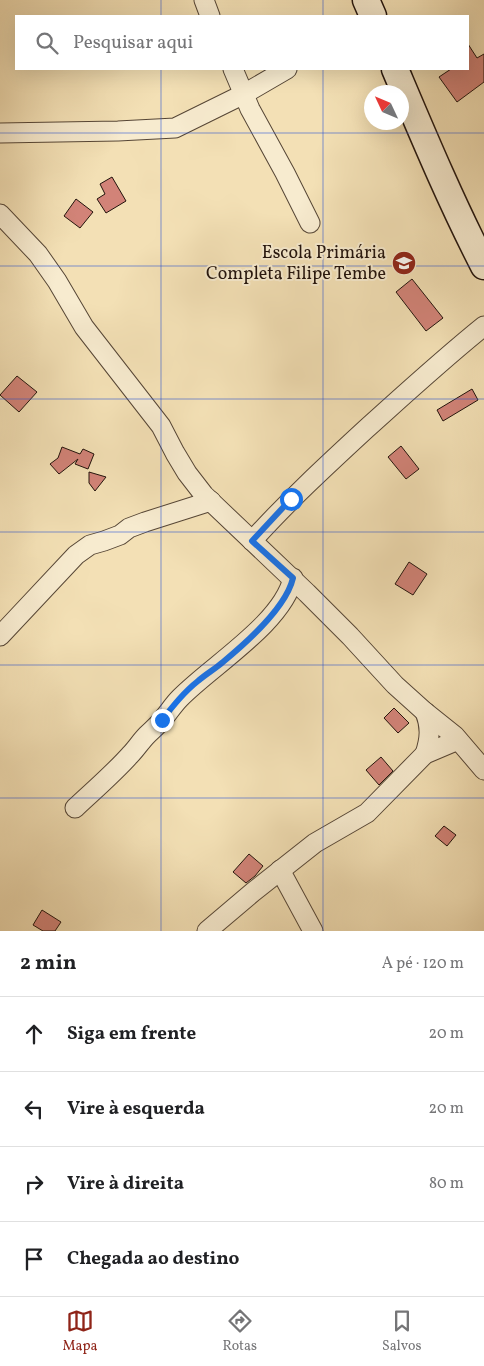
<!DOCTYPE html>
<html lang="pt">
<head>
<meta charset="utf-8">
<style>
  body { margin:0; font-family:Vollkorn,serif; background:#f6f6f6; color:#202124 }
  .compass { position:absolute; left:364px; top:85px; width:45px; height:45px; border-radius:50%; background:#fff; box-shadow:0 5px 20px #0002; rotate:314deg }
  .stop { position:absolute; width:15px; height:15px; margin:-11px; border:4px solid #1a73e8; border-radius:50%; background:#fff }
  .stop.end { background:#1a73e8; border-color:#fff; box-shadow:0 1px 5px #0008 }
  .list { margin:0; padding:0; list-style:none }
  h2 { display:flex; justify-content:space-between; align-items:center; height:65px; margin:0; padding:0 20px; font-size:21px }
  h2 small { font-size:16px; font-weight:400; color:#757577 }
  .list li { display:grid; grid-template-columns:32px 1fr auto; gap:15px; align-items:center; box-sizing:border-box; height:75px; padding:0 20px; border-top:1px solid #e0e0e0 }
  .list b { display:block; font-size:19px; white-space:nowrap }
  .list em { font-size:16px; font-style:normal; color:#757577 }
  .icon { flex:none; width:28px; height:28px; fill:none; stroke:currentColor; stroke-width:2; stroke-linecap:round; stroke-linejoin:round }
  .map { position:relative; flex:none; width:484px; height:931px; overflow:hidden }
  .search { position:absolute; background:#fff; box-shadow:0 5px 20px #0002; left:15px; right:15px; top:15px; height:55px; display:flex; align-items:center; gap:12px; box-sizing:border-box; padding:0 18px; border-radius:0px; color:#757577; font-size:19px }
  .sheet { height:365px; background:#fff }
  nav { display:flex; justify-content:space-around; align-items:center; box-sizing:border-box; height:70px; border-top:1px solid #e0e0e0; background:#fff; font-size:14px; color:#757577 }
  nav a { display:grid; justify-items:center; gap:2px }
  nav .on { color:#8f2418 }
  .map>svg:first-child { display:block }
  .building { fill:#d28378; stroke:#22130c }
  .lines { fill:none; stroke-linecap:round; stroke-linejoin:round }
  .street-casing { stroke:#564636; stroke-width:21 }
  .secondary-casing { stroke:#22130c; stroke-width:29 }
  .street { stroke:#f7ebcf; stroke-width:19 }
  .secondary { stroke:#f7ebcf; stroke-width:26 }
  .route { stroke:#1a73e8; stroke-width:6 }
  .grid { fill:none; stroke:#1d4ed8; stroke-width:1; stroke-opacity:0.55 }
  .labels { text-anchor:middle; dominant-baseline:central; stroke-width:4; stroke-linejoin:round; paint-order:stroke }
  .poi-label { font-size:18px; fill:#22130c; stroke:#f7ebcf; text-anchor:end }
</style>
</head>
<body>
<div class="map">
<svg width="484" height="931" viewBox="0 0 484 931">
  <rect width="100%" height="100%" fill="#f3e0b5"/>
  <filter id="stains"><feTurbulence type="fractalNoise" baseFrequency=".004" numOctaves="4"/><feColorMatrix values="0 0 0 0 .2 0 0 0 0 .09 0 0 0 0 .02 0 0 0 .5 -.17"/></filter>
  <radialGradient id="worn" r=".72"><stop offset=".6" stop-color="#630" stop-opacity="0"/><stop offset="1" stop-color="#630" stop-opacity=".3"/></radialGradient>
  <!-- building -->
  <g class="building">
    <path d="M468,44L477,58L484,54V82L457,102L439,77L451,69H468Z"/>
    <path d="M112,177L126,201L106,213L97,199L105,194L100,184Z"/>
    <path d="M76,199L93,212L80,228L64,216Z"/>
    <path d="M412,279L443,318L426,331L396,292Z"/>
    <path d="M17,376L37,392L19,412L0,395Z"/>
    <path d="M472,389L478,400L443,421L437,410Z"/>
    <path d="M401,446L419,469L406,479L388,457Z"/>
    <path d="M62,447L80,454L83,449L94,454L88,469L75,464L78,459L59,474L50,464L58,458Z"/>
    <path d="M89,472L106,477L95,491L89,483Z"/>
    <path d="M409,562L427,574L413,595L395,584Z"/>
    <path d="M394,708L409,723L398,733L384,718Z"/>
    <path d="M381,757L393,771L379,785L366,770Z"/>
    <path d="M444,826L456,835L447,846L435,836Z"/>
    <path d="M249,854L263,866L255,876L246,883L233,872Z"/>
    <path d="M42,910L61,922L55,931H43L33,925Z"/>
  </g>
  <g class="lines">
    <!-- street casing -->
    <g class="street-casing">
      <g id="street">
        <path d="M204,0L210,16"/>
        <path d="M233,69L250,109L285,173L310,223"/>
        <path d="M0,133L118,131L175,128L244,94L287,69"/>
        <path d="M0,214L38,254L57,281L84,327L161,426L175,453L187,473L204,495L307,593L350,636L395,685L425,712L455,736L484,770"/>
        <path d="M252,541C288,501 327,465 366,429C405,394 443,359 484,326"/>
        <path d="M0,636L76,555L90,545L104,541L120,535L129,528L145,522L211,501"/>
        <path d="M425,712C431,727 430,739 425,754"/>
        <path d="M75,808C93,791 113,774 130,755C136,749 141,741 147,735C152,730 158,725 163,719C169,712 173,705 180,698C211,666 283,623 293,578"/>
        <path d="M280,870L313,931"/>
        <path d="M207,931L253,892L315,843L367,813L425,754L458,740"/>
      </g>
    </g>
    <!-- secondary casing -->
    <g class="secondary-casing">
      <g id="secondary">
        <path d="M366,0L373,16"/>
        <path d="M395,69C423,135 451,202 484,266"/>
      </g>
    </g>
    <!-- street -->
    <use href="#street" class="street"/>
    <!-- secondary -->
    <use href="#secondary" class="secondary"/>
  </g>
  <g class="lines">
    <!-- route -->
    <path class="route" d="M162,720C173,706 184,692 198,681C206,674 215,669 223,662C246,643 286,608 293,578L252,541L291,499"/>
  </g>
  <!-- grid -->
  <path class="grid" d="M161,0V16M323,0V16M161,69V931M323,69V931M0,133H484M0,266H484M0,399H484M0,532H484M0,665H484M0,798H484"/>
  <!-- icons -->
  <defs>
    <g id="school-disc" transform="scale(1.25)"><circle r="9.5" fill="#8f2418" stroke="#f7ebcf"/><path d="M0-5L7-2L0 1L-7-2ZM-4 1L0 2.5L4 1V4Q0 6-4 4Z" fill="#fff"/></g>
  </defs>
  <g fill-rule="evenodd">
    <use href="#school-disc" x="404" y="263"/>
  </g>
  <g class="labels">
    <!-- poi labels -->
    <g class="poi-label">
      <text x="386" y="253">Escola Primária<tspan x="386" dy="21">Completa Filipe Tembe</tspan></text>
    </g>
  </g>
  <rect width="100%" height="100%" filter="url(#stains)"/>
  <rect width="100%" height="100%" fill="url(#worn)"/>
</svg>
<svg class="compass" viewBox="-18 -18 36 36"><path d="M0-13l5 13h-10z" fill="#e53935"/><path d="M0 13l5-13h-10z" fill="#757577"/></svg>
<div class="stop" style="left:291px;top:499px"></div>
<div class="stop end" style="left:162px;top:720px"></div>
<div class="search"><svg class="icon" aria-label="search" viewBox="0 0 24 24"><circle cx="10" cy="10" r="6"/><path d="M15 15l6 6"/></svg>Pesquisar aqui</div>
</div>
<section class="sheet">
<h2>2 min<small>A pé · 120 m</small></h2>
<ul class="list">
<li><svg class="icon" aria-label="ahead" viewBox="0 0 24 24"><path d="M12 20V5M6 11l6-6 6 6"/></svg><div><b>Siga em frente</b></div><em>20 m</em></li>
<li><svg class="icon" aria-label="left" viewBox="0 0 24 24"><path d="M17 20v-9H6M10 6l-5 5 5 5"/></svg><div><b>Vire à esquerda</b></div><em>20 m</em></li>
<li><svg class="icon" aria-label="right" viewBox="0 0 24 24"><path d="M7 20v-9h11M14 6l5 5-5 5"/></svg><div><b>Vire à direita</b></div><em>80 m</em></li>
<li><svg class="icon" aria-label="arrive" viewBox="0 0 24 24"><path d="M6 21V4h12l-3 4 3 4H6"/></svg><div><b>Chegada ao destino</b></div></li>
</ul>
</section>
<nav>
<a class="on"><svg class="icon" aria-label="map" viewBox="0 0 24 24"><path d="M3 6l6-2 6 2 6-2v14l-6 2-6-2-6 2zM9 4v14M15 6v14"/></svg>Mapa</a>
<a><svg class="icon" aria-label="directions" viewBox="0 0 24 24"><path d="M12 3l9 9-9 9-9-9zM9 14v-3h6M13 9l2 2-2 2"/></svg>Rotas</a>
<a><svg class="icon" aria-label="saved" viewBox="0 0 24 24"><path d="M7 4h10v16l-5-4-5 4z"/></svg>Salvos</a>
</nav>
</body>
</html>
